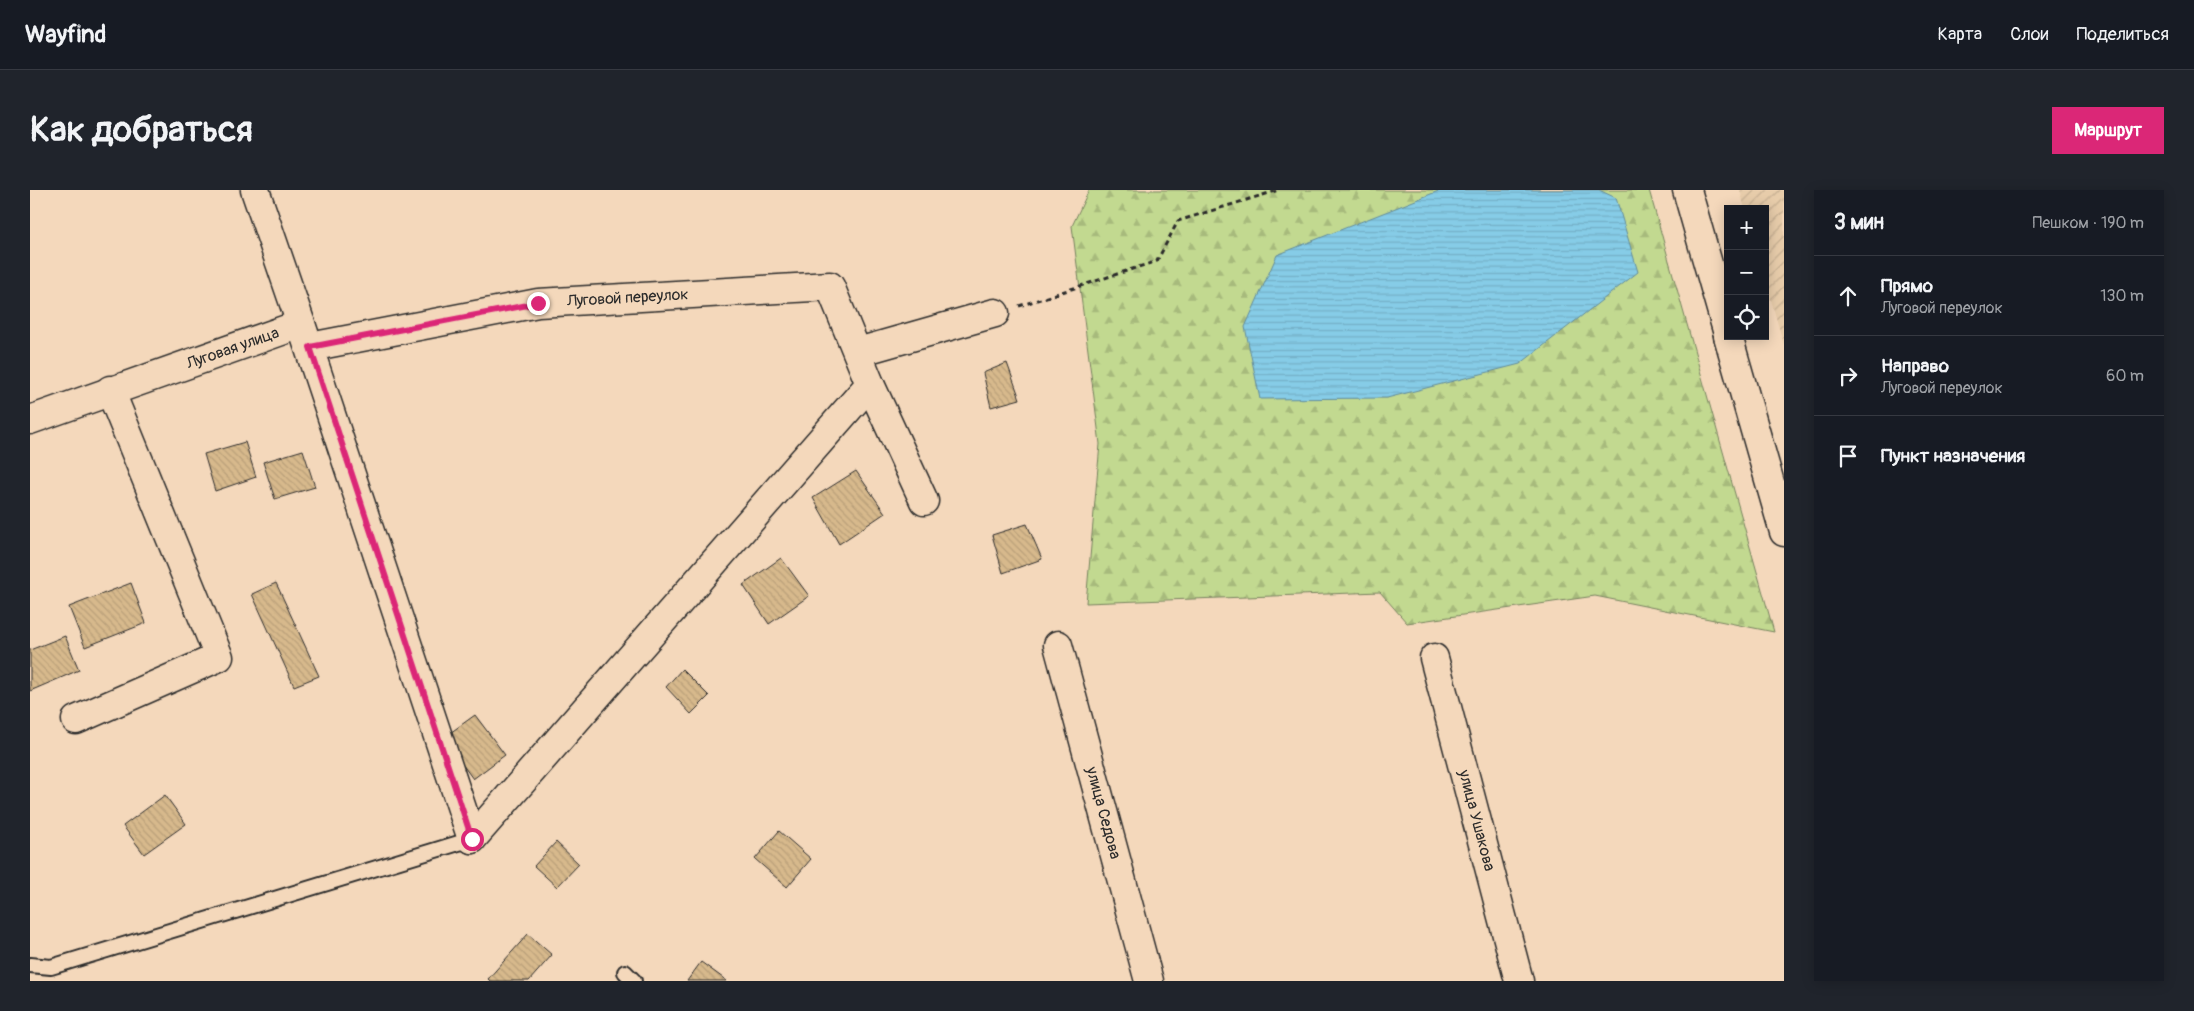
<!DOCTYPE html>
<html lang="ru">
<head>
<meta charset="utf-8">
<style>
  body { margin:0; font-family:Pangolin,sans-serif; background:#20242c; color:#f1f3f6 }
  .controls { position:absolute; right:15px; top:15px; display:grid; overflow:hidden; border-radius:0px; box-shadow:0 2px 12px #0003 }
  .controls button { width:45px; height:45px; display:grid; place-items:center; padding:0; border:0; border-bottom:1px solid #363941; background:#171b24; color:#f1f3f6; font:25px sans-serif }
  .stop { position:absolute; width:15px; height:15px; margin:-11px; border:4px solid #db2777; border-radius:50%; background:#fff }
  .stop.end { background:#db2777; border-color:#fff; box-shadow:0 1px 5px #0008 }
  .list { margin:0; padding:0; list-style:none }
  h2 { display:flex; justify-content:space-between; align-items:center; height:65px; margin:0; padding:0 20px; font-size:21px }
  h2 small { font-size:16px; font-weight:400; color:#9ea1a6 }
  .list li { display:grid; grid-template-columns:32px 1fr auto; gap:15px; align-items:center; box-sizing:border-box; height:80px; padding:0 20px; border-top:1px solid #363941 }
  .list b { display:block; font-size:19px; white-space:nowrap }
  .list p { margin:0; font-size:16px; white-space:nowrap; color:#9ea1a6 }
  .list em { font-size:16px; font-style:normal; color:#9ea1a6 }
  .icon { flex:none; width:28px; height:28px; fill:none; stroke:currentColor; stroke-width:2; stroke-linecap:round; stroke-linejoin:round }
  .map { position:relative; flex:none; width:1754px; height:791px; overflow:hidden; border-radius:0px }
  header { display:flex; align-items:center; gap:30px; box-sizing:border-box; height:70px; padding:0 25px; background:#171b24; border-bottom:1px solid #363941 }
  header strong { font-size:24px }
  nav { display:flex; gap:28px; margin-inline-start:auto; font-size:18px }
  .intro { display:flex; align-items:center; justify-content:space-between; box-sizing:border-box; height:120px; padding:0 30px }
  h1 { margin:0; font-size:35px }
  .button { padding:12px 22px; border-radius:0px; background:#db2777; color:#fff; font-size:18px; font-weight:700 }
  main { display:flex; gap:30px; padding:0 30px }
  aside { flex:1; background:#171b24; border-radius:0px; box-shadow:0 2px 12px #0003 }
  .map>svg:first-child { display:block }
  .industrial { fill:url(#industrial-furrows) }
  .forest { fill:url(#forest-firs); stroke:#76825e }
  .water { fill:url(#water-rules); stroke:#628c9c }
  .building { fill:url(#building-back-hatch); stroke:#2b2b2b }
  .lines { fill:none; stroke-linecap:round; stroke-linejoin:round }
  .service-casing { stroke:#2b2b2b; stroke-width:18 }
  .minor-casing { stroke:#2b2b2b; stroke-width:31 }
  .tertiary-casing { stroke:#2b2b2b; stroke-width:31 }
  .path { stroke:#2b2b2b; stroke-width:3; stroke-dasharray:5 4; stroke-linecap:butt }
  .service { stroke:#f4d8bb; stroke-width:14 }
  .minor { stroke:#f4d8bb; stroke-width:28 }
  .tertiary { stroke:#f4d8bb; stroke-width:28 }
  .route { stroke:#db2777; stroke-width:6 }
  .labels { text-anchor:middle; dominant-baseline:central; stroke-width:5; stroke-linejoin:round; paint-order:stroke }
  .street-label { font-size:16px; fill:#2b2b2b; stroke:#f4d8bb }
</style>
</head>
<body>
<header>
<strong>Wayfind</strong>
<nav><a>Карта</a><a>Слои</a><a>Поделиться</a></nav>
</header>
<div class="intro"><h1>Как добраться</h1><a class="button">Маршрут</a></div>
<main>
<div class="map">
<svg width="1754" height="791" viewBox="0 0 1754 791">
  <defs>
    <pattern id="industrial-furrows" width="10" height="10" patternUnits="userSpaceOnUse" patternTransform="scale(1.25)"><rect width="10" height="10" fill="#e7ccaa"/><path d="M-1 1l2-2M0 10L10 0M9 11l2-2" fill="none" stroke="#c6af92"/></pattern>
    <pattern id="forest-firs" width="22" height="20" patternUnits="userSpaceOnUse" patternTransform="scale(1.25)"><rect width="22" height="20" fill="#c2d990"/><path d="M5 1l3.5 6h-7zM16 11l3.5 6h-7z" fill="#a7ba7c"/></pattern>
    <pattern id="water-rules" width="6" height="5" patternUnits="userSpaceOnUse" patternTransform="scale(1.25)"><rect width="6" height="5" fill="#86cce7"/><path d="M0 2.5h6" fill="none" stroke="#74afc6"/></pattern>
    <pattern id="building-back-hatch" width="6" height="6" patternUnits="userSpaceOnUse" patternTransform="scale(1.25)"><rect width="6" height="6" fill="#d7b98c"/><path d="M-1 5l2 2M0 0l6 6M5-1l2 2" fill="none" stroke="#b99f79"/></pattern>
  </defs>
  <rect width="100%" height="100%" fill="#f4d8bb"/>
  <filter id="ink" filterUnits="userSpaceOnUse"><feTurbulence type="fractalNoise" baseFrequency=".02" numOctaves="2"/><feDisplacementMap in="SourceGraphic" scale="10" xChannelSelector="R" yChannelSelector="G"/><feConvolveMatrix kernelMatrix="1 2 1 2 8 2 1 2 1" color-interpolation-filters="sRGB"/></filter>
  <g filter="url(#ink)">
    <!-- industrial -->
    <path class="industrial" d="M1710,0H1754V155L1735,90V19H1715Z"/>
    <!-- forest -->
    <path class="forest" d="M1059,0H1619L1744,442L1565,406L1377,433L1350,402L1056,413L1070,254L1042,36Z"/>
    <!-- water -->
    <path class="water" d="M1411,0H1569L1586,8L1608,82L1490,174L1357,208L1230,209L1215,137L1247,65Z"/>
    <!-- building -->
    <g class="building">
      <path d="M977,173L990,209L961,217L953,183Z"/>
      <path d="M215,252L226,287L185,301L174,264Z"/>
      <path d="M273,260L285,297L245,309L233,272Z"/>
      <path d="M826,281L855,323L809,354L783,308Z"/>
      <path d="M997,334L1012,369L973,383L962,345Z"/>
      <path d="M751,368L779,406L739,434L713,395Z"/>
      <path d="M101,393L116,433L55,457L39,417Z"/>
      <path d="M246,393L289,486L264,496L222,404Z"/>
      <path d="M35,446L49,480L0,501V460Z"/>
      <path d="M652,479L679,506L661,524L636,497Z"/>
      <path d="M445,525L475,565L443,589L413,548Z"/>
      <path d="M135,605L156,634L114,664L93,636Z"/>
      <path d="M749,641L781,669L757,697L725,669Z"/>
      <path d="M526,652L549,674L527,697L504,676Z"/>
      <path d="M498,744L522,765L499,791H460L458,789Z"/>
      <path d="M671,772L697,791H657Z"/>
    </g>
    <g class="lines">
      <!-- service casing -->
      <g class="service-casing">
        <g id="service">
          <path d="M0,775L21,777L442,649"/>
          <path d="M595,782L604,791"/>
        </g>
      </g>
      <!-- minor casing -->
      <g class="minor-casing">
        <g id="minor">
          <path d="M271,134L442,649"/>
          <path id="s1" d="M280,157L508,113L800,96L840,194L442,649"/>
          <path d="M828,162L965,123"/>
          <path d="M840,194L894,311"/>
          <path id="s2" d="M0,230L271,134L225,0"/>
          <path id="s3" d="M1028,455L1119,791"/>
          <path id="s4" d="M1404,468L1489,791"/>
          <path d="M46,530L189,467L80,200"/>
        </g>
      </g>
      <!-- tertiary casing -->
      <g class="tertiary-casing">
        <g id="tertiary">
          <path d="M1657,0L1698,144"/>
          <path d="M1698,146L1754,342"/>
        </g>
      </g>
      <!-- path -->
      <path class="path" d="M989,116L1127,71L1148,31L1249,0"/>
      <!-- service -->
      <use href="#service" class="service"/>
      <!-- minor -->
      <use href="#minor" class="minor"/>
      <!-- tertiary -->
      <use href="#tertiary" class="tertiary"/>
    </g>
  </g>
  <g class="lines" filter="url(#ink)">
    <!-- route -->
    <path class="route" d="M442,649L280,157L508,113"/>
  </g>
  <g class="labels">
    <!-- street labels -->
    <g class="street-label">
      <text stroke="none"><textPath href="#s1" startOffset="322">Луговой переулок</textPath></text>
      <text stroke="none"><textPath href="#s2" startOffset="215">Луговая улица</textPath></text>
      <text stroke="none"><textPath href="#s3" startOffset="174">улица Седова</textPath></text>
      <text stroke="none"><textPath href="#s4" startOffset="168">улица Ушакова</textPath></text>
    </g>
  </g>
</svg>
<div class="controls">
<button>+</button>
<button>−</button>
<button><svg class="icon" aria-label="locate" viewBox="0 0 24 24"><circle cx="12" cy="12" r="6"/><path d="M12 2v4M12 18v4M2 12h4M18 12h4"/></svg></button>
</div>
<div class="stop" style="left:442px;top:649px"></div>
<div class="stop end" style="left:508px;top:113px"></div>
</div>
<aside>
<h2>3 мин<small>Пешком · 190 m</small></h2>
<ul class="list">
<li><svg class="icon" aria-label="ahead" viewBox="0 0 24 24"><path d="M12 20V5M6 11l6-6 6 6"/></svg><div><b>Прямо</b><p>Луговой переулок</p></div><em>130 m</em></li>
<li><svg class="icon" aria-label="right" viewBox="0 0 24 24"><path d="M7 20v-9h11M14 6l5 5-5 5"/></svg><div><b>Направо</b><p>Луговой переулок</p></div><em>60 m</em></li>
<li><svg class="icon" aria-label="arrive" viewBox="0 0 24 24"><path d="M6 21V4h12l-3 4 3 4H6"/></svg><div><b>Пункт назначения</b></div></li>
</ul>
</aside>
</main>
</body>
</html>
